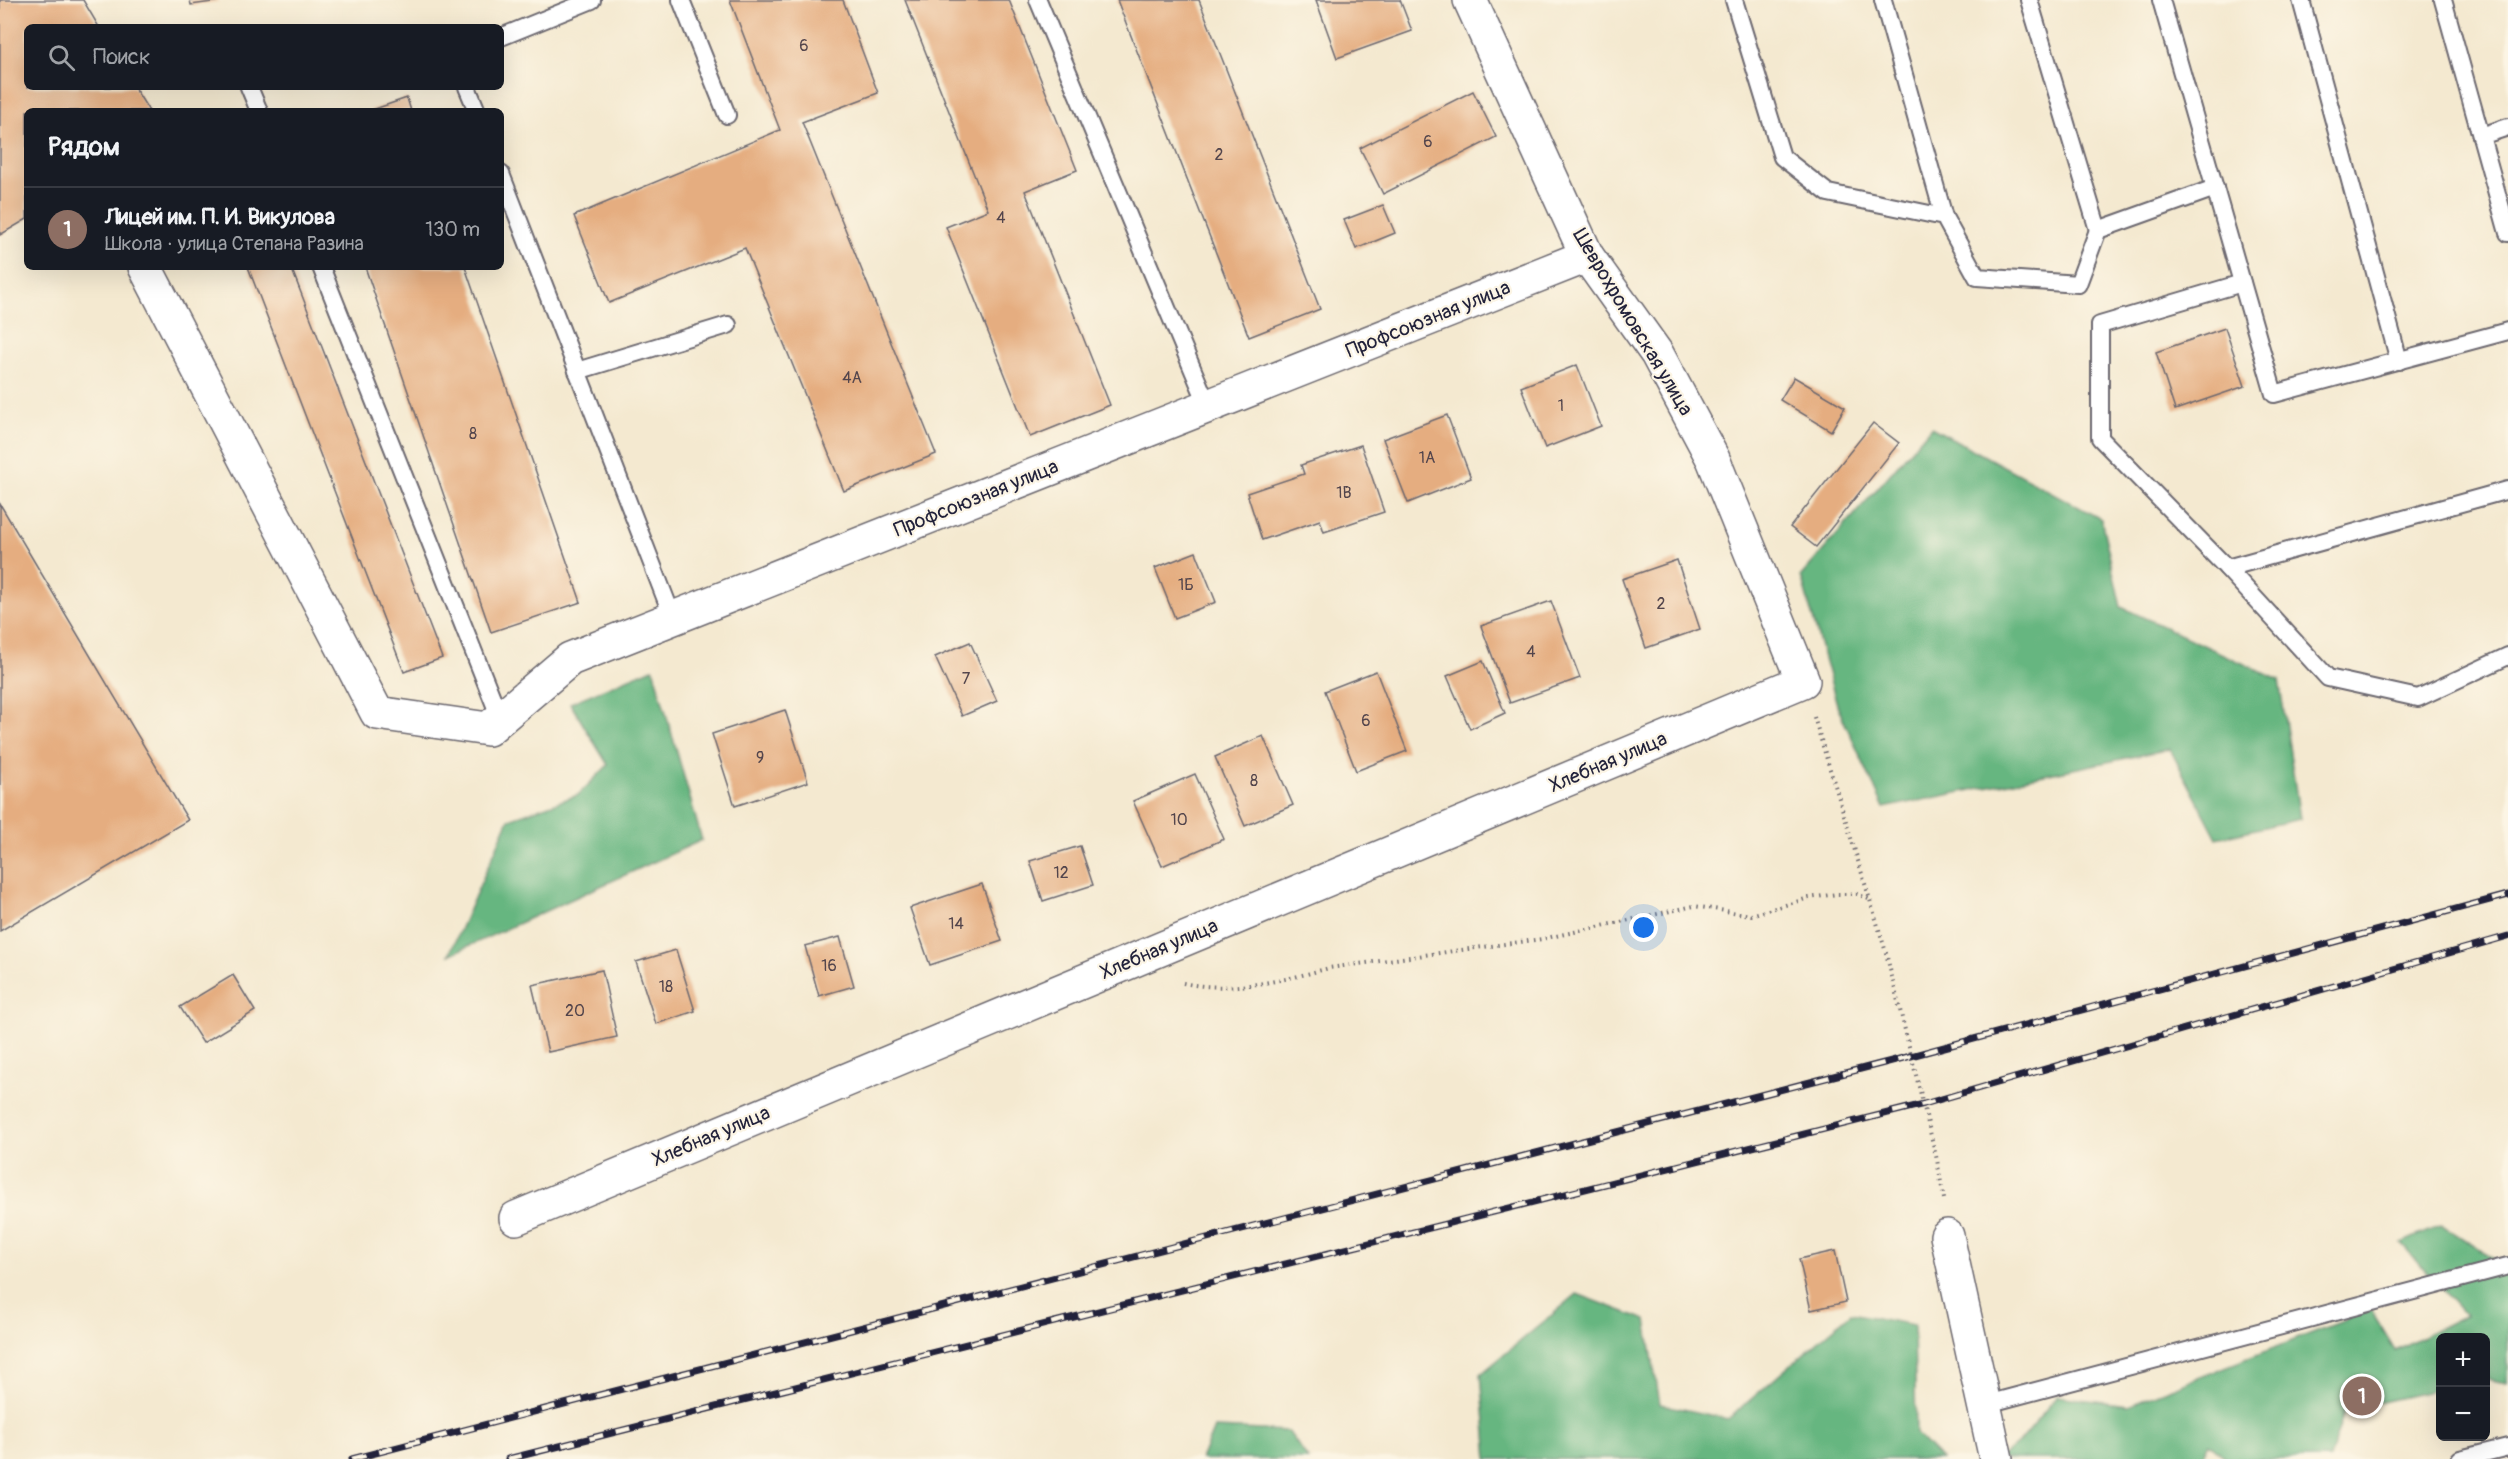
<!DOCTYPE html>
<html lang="ru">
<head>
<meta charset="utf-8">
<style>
  body { margin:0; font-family:Pangolin,sans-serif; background:#20242c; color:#f1f3f6 }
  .controls { position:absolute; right:18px; bottom:18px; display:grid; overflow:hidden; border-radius:9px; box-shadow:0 6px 24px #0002 }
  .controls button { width:54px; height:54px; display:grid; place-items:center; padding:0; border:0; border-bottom:2px solid #363941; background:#171b24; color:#f1f3f6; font:30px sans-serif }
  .you { position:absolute; left:1644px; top:928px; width:21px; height:21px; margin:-15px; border:4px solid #fff; border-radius:50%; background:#1a73e8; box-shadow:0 0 0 9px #1a73e833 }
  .badge { display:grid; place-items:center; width:39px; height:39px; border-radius:50%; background:#db2777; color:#fff; font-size:20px; font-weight:700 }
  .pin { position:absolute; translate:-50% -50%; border:3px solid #fff; box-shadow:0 2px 6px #0006 }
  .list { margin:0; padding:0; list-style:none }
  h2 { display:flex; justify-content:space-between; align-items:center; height:78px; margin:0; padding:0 24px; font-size:26px }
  h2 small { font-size:20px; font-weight:400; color:#9ea1a6 }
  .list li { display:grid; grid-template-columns:39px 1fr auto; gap:18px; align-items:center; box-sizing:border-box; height:84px; padding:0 24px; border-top:2px solid #363941 }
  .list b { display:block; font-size:22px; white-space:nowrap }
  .list p { margin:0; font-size:20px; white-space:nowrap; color:#9ea1a6 }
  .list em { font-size:20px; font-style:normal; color:#9ea1a6 }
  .icon { flex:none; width:33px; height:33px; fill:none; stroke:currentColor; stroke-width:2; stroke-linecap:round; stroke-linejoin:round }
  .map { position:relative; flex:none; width:2508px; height:1459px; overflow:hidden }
  .search { position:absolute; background:#171b24; box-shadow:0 6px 24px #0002; left:24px; top:24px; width:480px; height:66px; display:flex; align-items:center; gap:15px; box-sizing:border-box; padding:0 21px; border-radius:9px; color:#9ea1a6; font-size:22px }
  .panel { position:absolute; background:#171b24; box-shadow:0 6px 24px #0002; left:24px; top:108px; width:480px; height:162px; border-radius:9px }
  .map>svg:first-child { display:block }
  .forest { fill:#66b680; stroke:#446c5e; stroke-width:1.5 }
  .building { fill:#e5ad80 }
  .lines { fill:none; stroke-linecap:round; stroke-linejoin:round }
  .lane-casing { stroke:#6c686f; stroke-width:20 }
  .street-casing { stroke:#6c686f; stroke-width:36 }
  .path { stroke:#6c686f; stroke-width:4; stroke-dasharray:1.5 4.5; stroke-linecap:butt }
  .lane { stroke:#fff; stroke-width:16 }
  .street { stroke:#fff; stroke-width:33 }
  .rail-casing { stroke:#22223b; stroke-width:7 }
  .rail { stroke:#fcf5e5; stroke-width:4.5; stroke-dasharray:14; stroke-linecap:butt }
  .labels { text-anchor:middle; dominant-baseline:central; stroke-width:4.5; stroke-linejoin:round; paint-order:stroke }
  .number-label { font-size:16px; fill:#53454c }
  .street-label { font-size:20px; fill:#22223b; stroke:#fcf5e5 }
</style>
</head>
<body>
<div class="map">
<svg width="2508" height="1459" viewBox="0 0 2508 1459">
  <rect width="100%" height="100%" fill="#fcf5e5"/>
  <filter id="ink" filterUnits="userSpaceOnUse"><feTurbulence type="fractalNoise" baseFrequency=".0167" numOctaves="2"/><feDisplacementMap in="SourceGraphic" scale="12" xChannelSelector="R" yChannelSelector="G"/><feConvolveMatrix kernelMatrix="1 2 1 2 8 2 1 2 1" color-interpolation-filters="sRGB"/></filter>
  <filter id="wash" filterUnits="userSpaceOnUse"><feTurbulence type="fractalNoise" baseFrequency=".008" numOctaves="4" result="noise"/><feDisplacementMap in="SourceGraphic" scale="24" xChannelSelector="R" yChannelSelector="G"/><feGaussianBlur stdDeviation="1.35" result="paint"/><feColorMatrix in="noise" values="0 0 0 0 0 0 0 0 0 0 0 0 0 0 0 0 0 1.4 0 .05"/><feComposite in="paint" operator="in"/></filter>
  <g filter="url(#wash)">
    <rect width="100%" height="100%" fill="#f4e9d0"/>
    <!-- forest -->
    <g class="forest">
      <path d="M1931,427L2101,519L2121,607L2279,680L2300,819L2217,838L2170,749L1884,808L1838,708L1801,576Z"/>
      <path d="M653,668L702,840L449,955L509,819L578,795L608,765L570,703Z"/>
      <path d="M2442,1225L2508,1268V1383L2486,1379V1338H2440V1389L2345,1410L2329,1459H2227L2209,1443L2201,1459H1999L2018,1443L2057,1396L2128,1405L2371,1310L2395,1350L2465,1315L2401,1243Z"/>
      <path d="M1577,1294L1646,1320L1660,1404L1728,1419L1851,1313L1914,1325L1916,1434L1941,1459H1488L1481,1374Z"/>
      <path d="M1214,1428L1288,1431L1308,1459H1201Z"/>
    </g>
    <g id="blocks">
      <!-- building -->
      <g class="building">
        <path d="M0,0H83L99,27H27V87H134L149,111H27V219L0,235Z"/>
        <path d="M190,0H219V1L191,5Z"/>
        <path d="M730,0H843L878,93L802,122L936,454L844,491L745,248L609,303L574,216L780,130Z"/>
        <path d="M905,0H1009L1077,170L1025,191L1110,405L1030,437L946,227L988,210Z"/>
        <path d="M1117,0H1199L1320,309L1249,337Z"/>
        <path d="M1316,0H1400L1412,31L1337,58Z"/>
        <path d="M1473,91L1496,137L1383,194L1360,148Z"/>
        <path d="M407,98L411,111H369Z"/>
        <path d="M1383,205L1395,233L1356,249L1344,220Z"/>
        <path d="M248,267H291L442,658L404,672Z"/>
        <path d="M365,267H465L581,602L491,632Z"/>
        <path d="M2225,328L2245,386L2175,410L2156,352Z"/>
        <path d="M1577,365L1601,426L1545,448L1521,387Z"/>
        <path d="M1794,377L1845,407L1831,431L1780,400Z"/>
        <path d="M1447,415L1471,478L1408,503L1383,439Z"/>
        <path d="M1873,423L1899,443L1816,547L1790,527Z"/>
        <path d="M1361,445L1384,512L1324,532L1320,520L1262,540L1247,493L1304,474L1301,465Z"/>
        <path d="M0,504L188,820L0,931Z"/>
        <path d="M1196,552L1216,602L1175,618L1155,568Z"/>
        <path d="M1677,560L1700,629L1646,648L1622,579Z"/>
        <path d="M1551,601L1580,678L1510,703L1481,626Z"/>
        <path d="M970,642L997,701L962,716L935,657Z"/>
        <path d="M1483,661L1505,713L1470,729L1447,676Z"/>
        <path d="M1376,671L1407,751L1356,771L1325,691Z"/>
        <path d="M785,710L808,782L735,806L712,734Z"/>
        <path d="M1263,736L1293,805L1245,826L1215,757Z"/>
        <path d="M1195,774L1224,839L1162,866L1133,801Z"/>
        <path d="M1080,846L1093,885L1043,901L1030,861Z"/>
        <path d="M982,884L1002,941L930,965L910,908Z"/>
        <path d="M840,937L854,986L819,996L805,946Z"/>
        <path d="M676,950L695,1011L656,1024L636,962Z"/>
        <path d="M602,970L617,1037L548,1052L532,985Z"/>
        <path d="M233,975L255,1011L203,1043L180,1007Z"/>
        <path d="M1835,1251L1846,1302L1811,1310L1799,1259Z"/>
      </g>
    </g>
  </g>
  <g filter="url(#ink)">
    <use href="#blocks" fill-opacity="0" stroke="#6c686f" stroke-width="1.5"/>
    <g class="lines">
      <!-- lane casing -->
      <g class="lane-casing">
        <g id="lane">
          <path d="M681,0L727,115"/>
          <path d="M1038,0L1208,406"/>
          <path d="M1734,0L1782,157L1828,193L1944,217L1977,277L2078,284L2098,230L2215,188"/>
          <path d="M1883,0L1944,217"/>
          <path d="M2029,0L2098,230"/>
          <path d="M2161,0L2274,394L2508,331"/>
          <path d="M2301,0L2399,361"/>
          <path d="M2443,0L2508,233"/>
          <path d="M501,37L592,0"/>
          <path d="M249,87L259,111"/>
          <path d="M467,87L477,111"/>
          <path d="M2481,136L2508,127"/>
          <path d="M501,174L673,618"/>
          <path d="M321,267L500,718"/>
          <path d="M2242,283L2100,325V438L2227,568L2328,678L2418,698L2508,656"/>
          <path d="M577,371L728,325"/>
          <path d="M2227,568L2508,490"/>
          <path d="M1983,1405L2508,1266"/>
          <path d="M2460,1459L2508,1447"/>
        </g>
      </g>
      <!-- street casing -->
      <g class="street-casing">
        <g id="street">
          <path d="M145,267L377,713L488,729L570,659L1587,256"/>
          <path d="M516,1218L1803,681L1713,459L1657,354L1587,256L1470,0"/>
          <path d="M1947,1236L1996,1459"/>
        </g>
      </g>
      <!-- path -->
      <g class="path">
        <path d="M1814,717L1885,949L1937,1160L1944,1199"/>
        <path d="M1183,983C1231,993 1282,981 1329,968L1542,939L1694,906L1751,915L1809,898L1837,894H1857L1871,900"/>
      </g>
      <!-- lane -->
      <use href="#lane" class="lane"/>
      <!-- street -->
      <use href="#street" class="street"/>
      <!-- rail casing -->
      <g class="rail-casing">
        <g id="rail">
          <path d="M352,1459L1911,1056L2508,895"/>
          <path d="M508,1459L1924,1104L2508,936"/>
        </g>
      </g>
      <!-- rail -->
      <use href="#rail" class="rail"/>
    </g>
  </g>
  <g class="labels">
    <!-- number labels -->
    <g class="number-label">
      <text x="804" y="46">6</text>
      <text x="1428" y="142">6</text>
      <text x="1219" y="155">2</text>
      <text x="1001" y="218">4</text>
      <text x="852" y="378">4А</text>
      <text x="1561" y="406">1</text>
      <text x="473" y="434">8</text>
      <text x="1427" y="458">1А</text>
      <text x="1344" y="493">1В</text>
      <text x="1186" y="585">1Б</text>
      <text x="1661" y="604">2</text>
      <text x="1531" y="652">4</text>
      <text x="966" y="679">7</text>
      <text x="1366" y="721">6</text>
      <text x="760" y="758">9</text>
      <text x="1254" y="781">8</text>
      <text x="1179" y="820">10</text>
      <text x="1061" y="873">12</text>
      <text x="956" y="924">14</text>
      <text x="829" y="966">16</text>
      <text x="666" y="987">18</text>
      <text x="575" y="1011">20</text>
    </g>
    <!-- street labels -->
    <g class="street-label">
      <text transform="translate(1428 319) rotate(-22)">Профсоюзная улица</text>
      <text transform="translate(1633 322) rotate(59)">Шеврохромовская улица</text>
      <text transform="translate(976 498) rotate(-22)">Профсоюзная улица</text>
      <text transform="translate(1608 762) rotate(-23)">Хлебная улица</text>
      <text transform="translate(1159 949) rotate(-23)">Хлебная улица</text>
      <text transform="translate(711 1136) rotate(-23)">Хлебная улица</text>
    </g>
  </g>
</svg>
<div class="controls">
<button>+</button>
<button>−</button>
</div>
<div class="you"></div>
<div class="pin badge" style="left:2362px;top:1396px;background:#8d6e63">1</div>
<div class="search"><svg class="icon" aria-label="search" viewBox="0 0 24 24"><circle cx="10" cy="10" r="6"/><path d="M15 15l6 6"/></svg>Поиск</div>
<section class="panel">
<h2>Рядом<small></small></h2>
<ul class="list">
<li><span class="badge" style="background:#8d6e63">1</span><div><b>Лицей им. П. И. Викулова</b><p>Школа · улица Степана Разина</p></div><em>130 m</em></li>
</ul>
</section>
</div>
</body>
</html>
